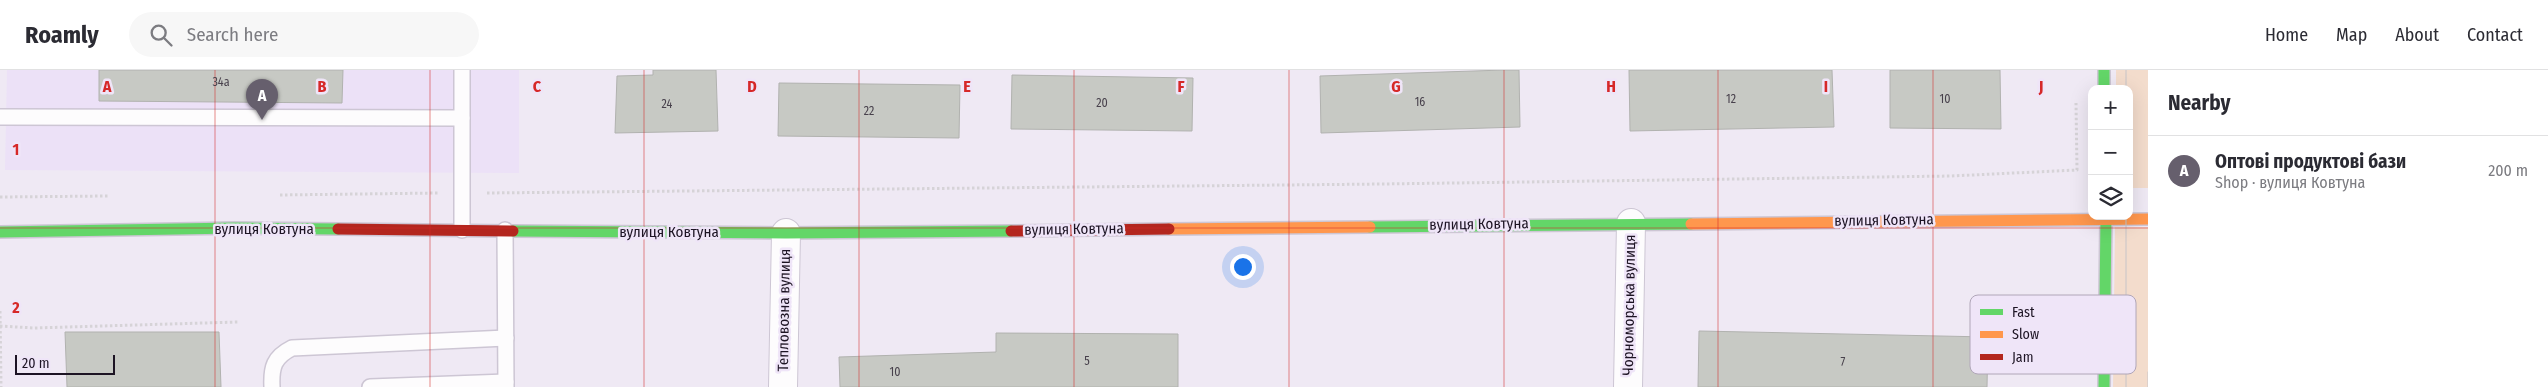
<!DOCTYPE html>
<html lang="en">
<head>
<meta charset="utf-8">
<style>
  body { margin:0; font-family:"Fira Sans Condensed",sans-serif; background:#f7f7f7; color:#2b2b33 }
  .controls { position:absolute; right:15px; top:15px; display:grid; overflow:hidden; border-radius:10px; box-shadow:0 5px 20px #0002 }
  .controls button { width:45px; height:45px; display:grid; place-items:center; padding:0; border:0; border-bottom:1px solid #e1e1e2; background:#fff; color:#2b2b33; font:25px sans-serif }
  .scale { position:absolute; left:15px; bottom:12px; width:100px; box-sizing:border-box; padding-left:5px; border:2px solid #1d1424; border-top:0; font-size:14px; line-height:18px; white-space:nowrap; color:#1d1424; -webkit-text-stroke:4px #efe5f8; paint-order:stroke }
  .you { position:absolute; left:1242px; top:196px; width:18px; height:18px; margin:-12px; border:4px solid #fff; border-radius:50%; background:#1a73e8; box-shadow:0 0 0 8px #1a73e833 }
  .badge { display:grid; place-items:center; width:32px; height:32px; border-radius:50%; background:#665f6d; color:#fff; font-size:16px; font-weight:700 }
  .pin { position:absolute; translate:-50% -41px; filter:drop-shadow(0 1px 2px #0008) }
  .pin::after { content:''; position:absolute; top:26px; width:18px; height:15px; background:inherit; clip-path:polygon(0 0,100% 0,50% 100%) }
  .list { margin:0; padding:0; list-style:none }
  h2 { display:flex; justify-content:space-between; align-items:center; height:65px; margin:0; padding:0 20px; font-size:21px }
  h2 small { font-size:16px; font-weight:400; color:#7c7c81 }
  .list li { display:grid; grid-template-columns:32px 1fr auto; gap:15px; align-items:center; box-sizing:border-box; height:70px; padding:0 20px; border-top:1px solid #e1e1e2 }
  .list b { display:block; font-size:19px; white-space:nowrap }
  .list p { margin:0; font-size:16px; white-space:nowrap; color:#7c7c81 }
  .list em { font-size:16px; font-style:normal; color:#7c7c81 }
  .icon { flex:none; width:28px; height:28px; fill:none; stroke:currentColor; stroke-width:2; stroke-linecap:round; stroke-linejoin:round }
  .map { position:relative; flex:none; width:2148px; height:317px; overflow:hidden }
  header { display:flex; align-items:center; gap:30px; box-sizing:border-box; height:70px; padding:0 25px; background:#fff; border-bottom:1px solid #e1e1e2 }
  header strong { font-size:24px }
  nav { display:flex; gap:28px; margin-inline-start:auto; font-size:18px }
  .search { width:350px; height:45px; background:#f7f7f7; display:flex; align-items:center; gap:12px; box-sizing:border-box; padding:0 18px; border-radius:28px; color:#7c7c81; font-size:19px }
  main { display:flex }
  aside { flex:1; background:#fff }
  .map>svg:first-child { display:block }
  .built { fill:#ece1f7 }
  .green { fill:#f3dccc }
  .building { fill:#c7c9c4; stroke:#b1b2af }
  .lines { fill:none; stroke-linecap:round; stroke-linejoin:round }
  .lane-casing { stroke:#cdc6d4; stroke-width:18 }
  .street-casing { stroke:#cdc6d4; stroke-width:30 }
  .fast-casing { stroke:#cdc6d4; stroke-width:14 }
  .slow-casing { stroke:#cdc6d4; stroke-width:14 }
  .jam-casing { stroke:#cdc6d4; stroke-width:14 }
  .path { stroke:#d6d3d7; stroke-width:3; stroke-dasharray:2.5 2.5; stroke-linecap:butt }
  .lane { stroke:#fdfcfd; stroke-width:15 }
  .street { stroke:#fdfcfd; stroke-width:28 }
  .fast { stroke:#63d668; stroke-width:11 }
  .slow { stroke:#ff974d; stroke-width:11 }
  .jam { stroke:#b3261e; stroke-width:11 }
  .tram { stroke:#c6c4c8; stroke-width:1 }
  .grid { fill:none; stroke:#d62828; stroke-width:1; stroke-opacity:0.55 }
  .labels { text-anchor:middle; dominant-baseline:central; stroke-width:5; stroke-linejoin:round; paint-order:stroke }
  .number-label { font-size:12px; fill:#48414c }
  .street-label { font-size:15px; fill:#1d1424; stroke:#efe5f8 }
  .key { fill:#efe5f8; stroke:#b0a6b8; stroke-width:1 }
  .key-label { font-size:14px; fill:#1d1424 }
  .grid-label { font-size:16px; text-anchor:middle; font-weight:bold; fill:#d62828; stroke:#efe5f8; stroke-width:5; stroke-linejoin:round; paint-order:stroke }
</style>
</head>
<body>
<header>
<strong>Roamly</strong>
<div class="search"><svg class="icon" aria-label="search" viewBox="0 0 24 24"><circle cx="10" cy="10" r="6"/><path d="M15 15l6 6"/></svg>Search here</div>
<nav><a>Home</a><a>Map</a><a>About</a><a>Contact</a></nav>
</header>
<main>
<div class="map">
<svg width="2148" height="317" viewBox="0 0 2148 317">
  <rect width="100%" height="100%" fill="#efe9f4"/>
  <!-- built -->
  <path class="built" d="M7,0H519V103L5,100Z"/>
  <!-- green -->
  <g class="green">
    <path d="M2116,0H2148V118H2129V19H2116Z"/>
    <path d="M2115,157H2148V317H2113Z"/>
  </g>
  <!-- building -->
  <g class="building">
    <path d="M99,0H343L342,33L99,31Z"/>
    <path d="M653,0H716L718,61L615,63L617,6L653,5Z"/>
    <path d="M1504,0H1519L1520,57L1321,63L1320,6Z"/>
    <path d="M1629,0H1832L1834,57L1630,61Z"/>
    <path d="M1890,0H2000L2001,59L1890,58Z"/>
    <path d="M1012,5L1193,8L1192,61L1011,59Z"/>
    <path d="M779,13L960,15L959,68L778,66Z"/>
    <path d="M1699,261L1988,267L1987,317H1698Z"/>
    <path d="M65,262H219L221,317H67Z"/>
    <path d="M996,263L1178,264V317H840L839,287L996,282Z"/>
  </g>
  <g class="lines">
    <!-- lane casing -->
    <g class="lane-casing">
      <g id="lane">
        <path d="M462,0V160"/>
        <path d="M0,47L462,48"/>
        <path d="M505,160L506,317"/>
        <path d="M272,317C271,297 274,287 292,278L506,268"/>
        <path d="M370,317L506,312"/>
      </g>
    </g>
    <!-- street casing -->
    <g class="street-casing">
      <g id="street">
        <path d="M783,317L786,163"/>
        <path d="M1628,317L1631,153"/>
      </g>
    </g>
    <!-- fast casing -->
    <g class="fast-casing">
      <g id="fast">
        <path d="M2104,0V19"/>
        <path d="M1370,157L1691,154"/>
        <path d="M513,161L786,163L1011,161"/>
        <path d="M0,162L235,158L338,159"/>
        <path d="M2104,317L2106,146"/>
      </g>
    </g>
    <!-- slow casing -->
    <g class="slow-casing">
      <g id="slow">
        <path d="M1691,154L2148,149"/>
        <path d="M1169,159L1370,157"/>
      </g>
    </g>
    <!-- jam casing -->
    <g class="jam-casing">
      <g id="jam">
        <path d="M338,159L513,161"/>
        <path d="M1011,161L1169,159"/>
      </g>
    </g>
    <!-- path -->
    <g class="path">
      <path d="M487,123L1382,114L1951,106L2077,100L2076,33"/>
      <path d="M280,125L438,123"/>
      <path d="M0,127L108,126"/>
      <path d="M0,241L1,317"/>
      <path d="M0,256L34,258L238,252"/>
    </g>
    <!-- lane -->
    <use href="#lane" class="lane"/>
    <!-- street -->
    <use href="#street" class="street"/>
    <!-- fast -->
    <use href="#fast" class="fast"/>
    <!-- slow -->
    <use href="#slow" class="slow"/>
    <!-- jam -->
    <use href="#jam" class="jam"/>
    <!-- tram -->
    <g class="tram">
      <path d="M2126,0V19"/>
      <path d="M2126,317V146"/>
      <path d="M2148,317V302"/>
    </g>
  </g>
  <!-- grid -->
  <path class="grid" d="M215,0V317M430,0V317M644,0V317M859,0V317M1074,0V317M1289,0V317M1504,0V317M1718,0V317M1933,0V317M0,158H2148"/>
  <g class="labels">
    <!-- number labels -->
    <g class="number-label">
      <text x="221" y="12">34а</text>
      <text x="1731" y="29">12</text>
      <text x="1945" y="29">10</text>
      <text x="1420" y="32">16</text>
      <text x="1102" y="33">20</text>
      <text x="667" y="34">24</text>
      <text x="869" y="41">22</text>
      <text x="1087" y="291">5</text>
      <text x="1843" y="292">7</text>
      <text x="895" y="302">10</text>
    </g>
    <!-- street labels -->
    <g class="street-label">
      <text transform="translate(1884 150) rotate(-1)">вулиця Ковтуна</text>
      <text transform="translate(1479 154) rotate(-1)">вулиця Ковтуна</text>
      <text x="264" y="159">вулиця Ковтуна</text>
      <text transform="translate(1074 159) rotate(-1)">вулиця Ковтуна</text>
      <text x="669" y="162">вулиця Ковтуна</text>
      <text transform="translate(1629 235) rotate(-89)">Чорноморська вулиця</text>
      <text transform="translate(784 240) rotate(-89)">Тепловозна вулиця</text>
    </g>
  </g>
  <!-- legend -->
  <rect x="1970" y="225" width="166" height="79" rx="8" class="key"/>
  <rect x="1980" y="239" width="23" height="6" fill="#63d668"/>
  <rect x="1980" y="261" width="23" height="7" fill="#ff974d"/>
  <rect x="1980" y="284" width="23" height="6" fill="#b3261e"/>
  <g class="key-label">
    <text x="2012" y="247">Fast</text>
    <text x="2012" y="269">Slow</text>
    <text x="2012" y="292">Jam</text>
  </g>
  <g class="grid-label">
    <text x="107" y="22">A</text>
    <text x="322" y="22">B</text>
    <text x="537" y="22">C</text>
    <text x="752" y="22">D</text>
    <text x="967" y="22">E</text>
    <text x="1181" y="22">F</text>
    <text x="1396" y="22">G</text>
    <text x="1611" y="22">H</text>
    <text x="1826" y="22">I</text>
    <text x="2041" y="22">J</text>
    <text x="16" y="85">1</text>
    <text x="16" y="243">2</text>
  </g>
</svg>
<div class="controls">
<button>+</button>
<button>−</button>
<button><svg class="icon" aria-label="layers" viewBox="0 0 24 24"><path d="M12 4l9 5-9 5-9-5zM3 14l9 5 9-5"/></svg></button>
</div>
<div class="scale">20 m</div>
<div class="you"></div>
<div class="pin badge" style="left:262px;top:50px">A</div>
</div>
<aside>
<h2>Nearby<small></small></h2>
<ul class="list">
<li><span class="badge">A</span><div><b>Оптові продуктові бази</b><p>Shop · вулиця Ковтуна</p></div><em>200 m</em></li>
</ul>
</aside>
</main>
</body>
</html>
